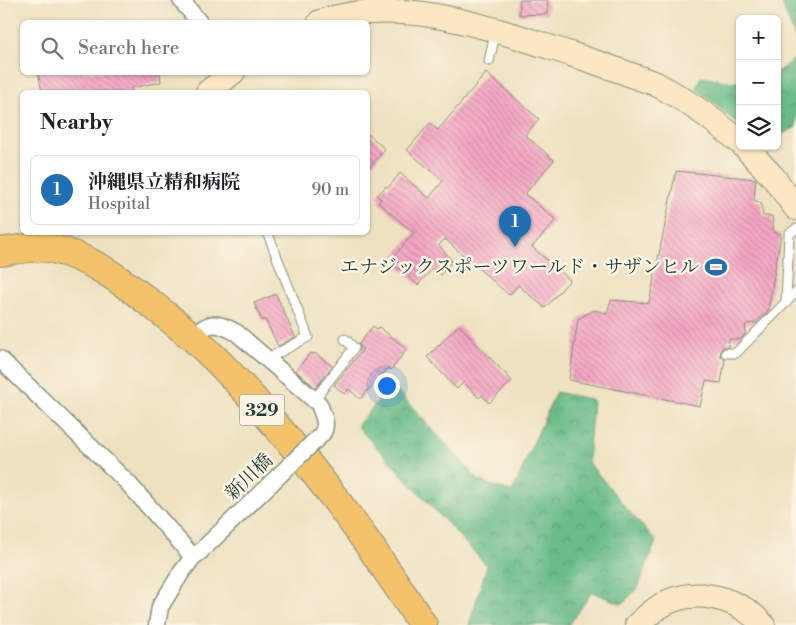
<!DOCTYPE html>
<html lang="en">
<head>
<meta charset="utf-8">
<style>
  body { margin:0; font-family:"Libre Bodoni","Noto Serif JP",serif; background:#f2f2f2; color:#202124 }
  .controls { position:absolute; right:15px; top:15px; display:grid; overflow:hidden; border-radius:8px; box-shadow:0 1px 4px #0004 }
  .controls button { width:45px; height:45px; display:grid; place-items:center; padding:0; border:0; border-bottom:1px solid #e0e0e0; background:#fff; color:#202124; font:25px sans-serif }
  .you { position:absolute; left:386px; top:385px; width:18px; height:18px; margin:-12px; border:4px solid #fff; border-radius:50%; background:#1a73e8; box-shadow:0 0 0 8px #1a73e833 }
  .badge { display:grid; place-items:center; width:32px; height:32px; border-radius:50%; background:#1f6fb2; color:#fff; font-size:16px; font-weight:700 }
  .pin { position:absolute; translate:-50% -41px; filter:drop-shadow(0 1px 2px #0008) }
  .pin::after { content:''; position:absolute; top:26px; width:18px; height:15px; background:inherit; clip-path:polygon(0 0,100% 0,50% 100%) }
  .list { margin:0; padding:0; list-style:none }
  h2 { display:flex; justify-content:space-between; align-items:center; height:65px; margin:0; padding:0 20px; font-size:21px }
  h2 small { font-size:16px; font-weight:400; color:#757577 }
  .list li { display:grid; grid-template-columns:32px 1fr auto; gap:15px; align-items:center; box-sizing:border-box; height:70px; margin:0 10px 10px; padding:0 10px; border:1px solid #e0e0e0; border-radius:8px }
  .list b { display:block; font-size:19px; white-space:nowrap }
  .list p { margin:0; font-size:16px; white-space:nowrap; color:#757577 }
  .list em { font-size:16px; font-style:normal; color:#757577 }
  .icon { flex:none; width:28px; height:28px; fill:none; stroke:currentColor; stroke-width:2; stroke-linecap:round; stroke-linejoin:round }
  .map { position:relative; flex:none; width:796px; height:625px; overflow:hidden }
  .search { position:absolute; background:#fff; box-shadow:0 1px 4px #0004; left:20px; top:20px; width:350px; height:55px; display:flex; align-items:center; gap:12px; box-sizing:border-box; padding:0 18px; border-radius:8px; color:#757577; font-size:19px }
  .panel { position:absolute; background:#fff; box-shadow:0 1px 4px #0004; left:20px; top:90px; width:350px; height:145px; border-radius:8px }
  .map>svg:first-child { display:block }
  .forest { fill:url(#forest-crowns); stroke:#447c5e }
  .building { fill:url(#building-back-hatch) }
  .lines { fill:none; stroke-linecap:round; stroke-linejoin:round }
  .lane-casing { stroke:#868f7a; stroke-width:11 }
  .street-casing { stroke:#868f7a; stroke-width:19 }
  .secondary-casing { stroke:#868f7a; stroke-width:26 }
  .highway-casing { stroke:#868f7a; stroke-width:30 }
  .lane { stroke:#fff; stroke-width:9 }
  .street { stroke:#fff; stroke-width:16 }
  .secondary { stroke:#fbe7c3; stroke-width:24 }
  .highway { stroke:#f4c26a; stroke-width:28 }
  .street-bridge-casing { stroke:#868f7a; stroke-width:19; stroke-linecap:butt }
  .street-bridge { stroke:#fff; stroke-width:16 }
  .labels { text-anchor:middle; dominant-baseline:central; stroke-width:5; stroke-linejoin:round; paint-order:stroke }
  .shield { fill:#fcf5e5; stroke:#617469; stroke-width:1 }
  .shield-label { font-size:18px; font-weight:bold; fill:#1f3d34 }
  .poi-label { font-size:19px; fill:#1f3d34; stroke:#fcf5e5; text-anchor:end }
  .street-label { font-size:19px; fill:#1f3d34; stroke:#fcf5e5 }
</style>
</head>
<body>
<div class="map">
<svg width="796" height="625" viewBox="0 0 796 625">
  <defs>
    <pattern id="forest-crowns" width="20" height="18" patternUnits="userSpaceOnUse" patternTransform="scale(1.25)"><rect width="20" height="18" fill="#6abc89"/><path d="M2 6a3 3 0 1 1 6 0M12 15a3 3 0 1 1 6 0" fill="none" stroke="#579a71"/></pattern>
    <pattern id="building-back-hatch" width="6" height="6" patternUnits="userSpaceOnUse" patternTransform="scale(1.25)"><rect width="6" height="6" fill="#f5a7c4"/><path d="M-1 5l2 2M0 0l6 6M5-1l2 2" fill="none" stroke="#c689a0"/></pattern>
  </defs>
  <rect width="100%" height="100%" fill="#fcf5e5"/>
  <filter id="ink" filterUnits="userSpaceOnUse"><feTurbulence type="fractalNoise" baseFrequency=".02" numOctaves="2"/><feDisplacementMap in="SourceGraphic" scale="10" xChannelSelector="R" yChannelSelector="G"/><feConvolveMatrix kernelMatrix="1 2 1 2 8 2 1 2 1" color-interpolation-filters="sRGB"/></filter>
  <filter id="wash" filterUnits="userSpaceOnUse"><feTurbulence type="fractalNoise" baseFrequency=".0096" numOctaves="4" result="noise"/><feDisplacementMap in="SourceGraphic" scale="20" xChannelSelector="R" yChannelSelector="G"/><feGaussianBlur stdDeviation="1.12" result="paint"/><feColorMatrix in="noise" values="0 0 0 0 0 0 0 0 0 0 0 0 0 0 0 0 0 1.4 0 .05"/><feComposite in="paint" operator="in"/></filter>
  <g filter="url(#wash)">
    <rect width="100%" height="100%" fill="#eee1c0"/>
    <!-- forest -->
    <g class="forest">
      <path d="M757,0H796V40L781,1Z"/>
      <path d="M796,58V127L777,137V72Z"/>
      <path d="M701,77L740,83V126L696,88Z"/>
      <path d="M392,385L479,481L512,492L556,392L593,400L588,462L633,516L656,541L638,588L622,604L592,592L569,625H469L487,566L357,426Z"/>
    </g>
    <g id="blocks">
      <!-- building -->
      <g class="building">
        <path d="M520,0H548L547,14L519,15Z"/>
        <path d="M38,72H160L161,82L131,88L132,92H42Z"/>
        <path d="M486,73L539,119L525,135L554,160L525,194L556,220L532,247L570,280L545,308L518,285L509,295L445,239L439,245L452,261L441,275L433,268L418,285L390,261L414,233L378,202L381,199L377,196L386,186L388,188L400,173L429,198L443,181L407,150L430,123L438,130Z"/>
        <path d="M368,134L385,149L368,169Z"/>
        <path d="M676,171L756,179L754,200L761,203L763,216H772L774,232L781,234L768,311L755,323L746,324L745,335L741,339H729L728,347H723L721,349L720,356L725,359L721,383L706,381L700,406L569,380L578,319L594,310L607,313L611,300L649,303Z"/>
        <path d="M276,294L295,337L278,346L265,319L262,321L254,303Z"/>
        <path d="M459,325L512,381L489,403L482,395L479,398L464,382L457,389L427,357Z"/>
        <path d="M373,326L377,329L379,327L407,349L391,370L388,368L360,399L349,389L344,394L334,385L363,349L360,347L359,344Z"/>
        <path d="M310,353L314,354L315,353L332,366L316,388L296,371Z"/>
      </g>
    </g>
  </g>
  <g filter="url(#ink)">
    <use href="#blocks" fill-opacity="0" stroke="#868f7a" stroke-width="1"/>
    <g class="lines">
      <!-- lane casing -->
      <g class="lane-casing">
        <g id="lane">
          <path d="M489,61L496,30"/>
          <path d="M786,303L789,234L796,229"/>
          <path d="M726,353H736L796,292"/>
          <path d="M267,359L308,337L268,234"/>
          <path d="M314,400L354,348L345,339"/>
        </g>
      </g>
      <!-- street casing -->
      <g class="street-casing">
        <g id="street">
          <path d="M181,0L199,22"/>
          <path d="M192,337C209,320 218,322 237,333L319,404C323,415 329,426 321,435"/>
          <path d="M0,359L128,483L193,557"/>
          <path d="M157,625L160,607L181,573L193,557L201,551"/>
        </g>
      </g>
      <!-- secondary casing -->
      <g class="secondary-casing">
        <g id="secondary">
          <path d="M320,22C383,0 450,16 512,35C526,39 539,44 552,48C579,57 605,65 631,75C639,78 648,81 656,84C687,100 714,120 740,142"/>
          <path d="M208,92L233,72"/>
          <path d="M744,146L773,177L796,208"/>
          <path d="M637,625C649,614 662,602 679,598C708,590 743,602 763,625"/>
        </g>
      </g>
      <!-- highway casing -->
      <g class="highway-casing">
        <path id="highway" d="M0,252C15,250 38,245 53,249C91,257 124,283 154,306C166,316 180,326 192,337C228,369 259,405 290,442C338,500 382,561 423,625"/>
      </g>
      <!-- lane -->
      <use href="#lane" class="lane"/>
      <!-- street -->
      <use href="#street" class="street"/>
      <!-- secondary -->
      <use href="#secondary" class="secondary"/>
      <!-- highway -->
      <use href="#highway" class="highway"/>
      <!-- street-bridge casing -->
      <g class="street-bridge-casing">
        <path id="street-bridge" d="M205,547L321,435"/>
      </g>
      <!-- street-bridge -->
      <use href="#street-bridge" class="street-bridge"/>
    </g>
  </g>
  <!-- icons -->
  <defs>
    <g id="stadium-bare" transform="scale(1.725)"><path d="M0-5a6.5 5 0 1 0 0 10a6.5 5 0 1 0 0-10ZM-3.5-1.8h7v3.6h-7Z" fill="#1f6fb2" stroke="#fcf5e5" stroke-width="2.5" paint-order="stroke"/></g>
  </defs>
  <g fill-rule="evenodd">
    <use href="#stadium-bare" x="716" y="267"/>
  </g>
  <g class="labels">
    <!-- shield labels -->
    <rect class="shield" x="239.5" y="394.5" width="45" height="31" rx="4"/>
    <g class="shield-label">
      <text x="262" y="410">329</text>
    </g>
    <!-- poi labels -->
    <g class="poi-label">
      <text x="699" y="267">エナジックスポーツワールド・サザンヒル</text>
    </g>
    <!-- street labels -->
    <g class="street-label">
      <text transform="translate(249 477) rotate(-44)">新川橋</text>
    </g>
  </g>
</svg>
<div class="controls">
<button>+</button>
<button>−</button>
<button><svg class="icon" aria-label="layers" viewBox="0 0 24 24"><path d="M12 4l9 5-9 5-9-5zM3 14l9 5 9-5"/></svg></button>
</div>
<div class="you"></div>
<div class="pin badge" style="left:515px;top:247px">1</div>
<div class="search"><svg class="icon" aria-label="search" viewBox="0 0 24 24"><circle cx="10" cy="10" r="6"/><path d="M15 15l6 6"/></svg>Search here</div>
<section class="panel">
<h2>Nearby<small></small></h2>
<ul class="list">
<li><span class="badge">1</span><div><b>沖縄県立精和病院</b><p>Hospital</p></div><em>90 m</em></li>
</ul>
</section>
</div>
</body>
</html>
